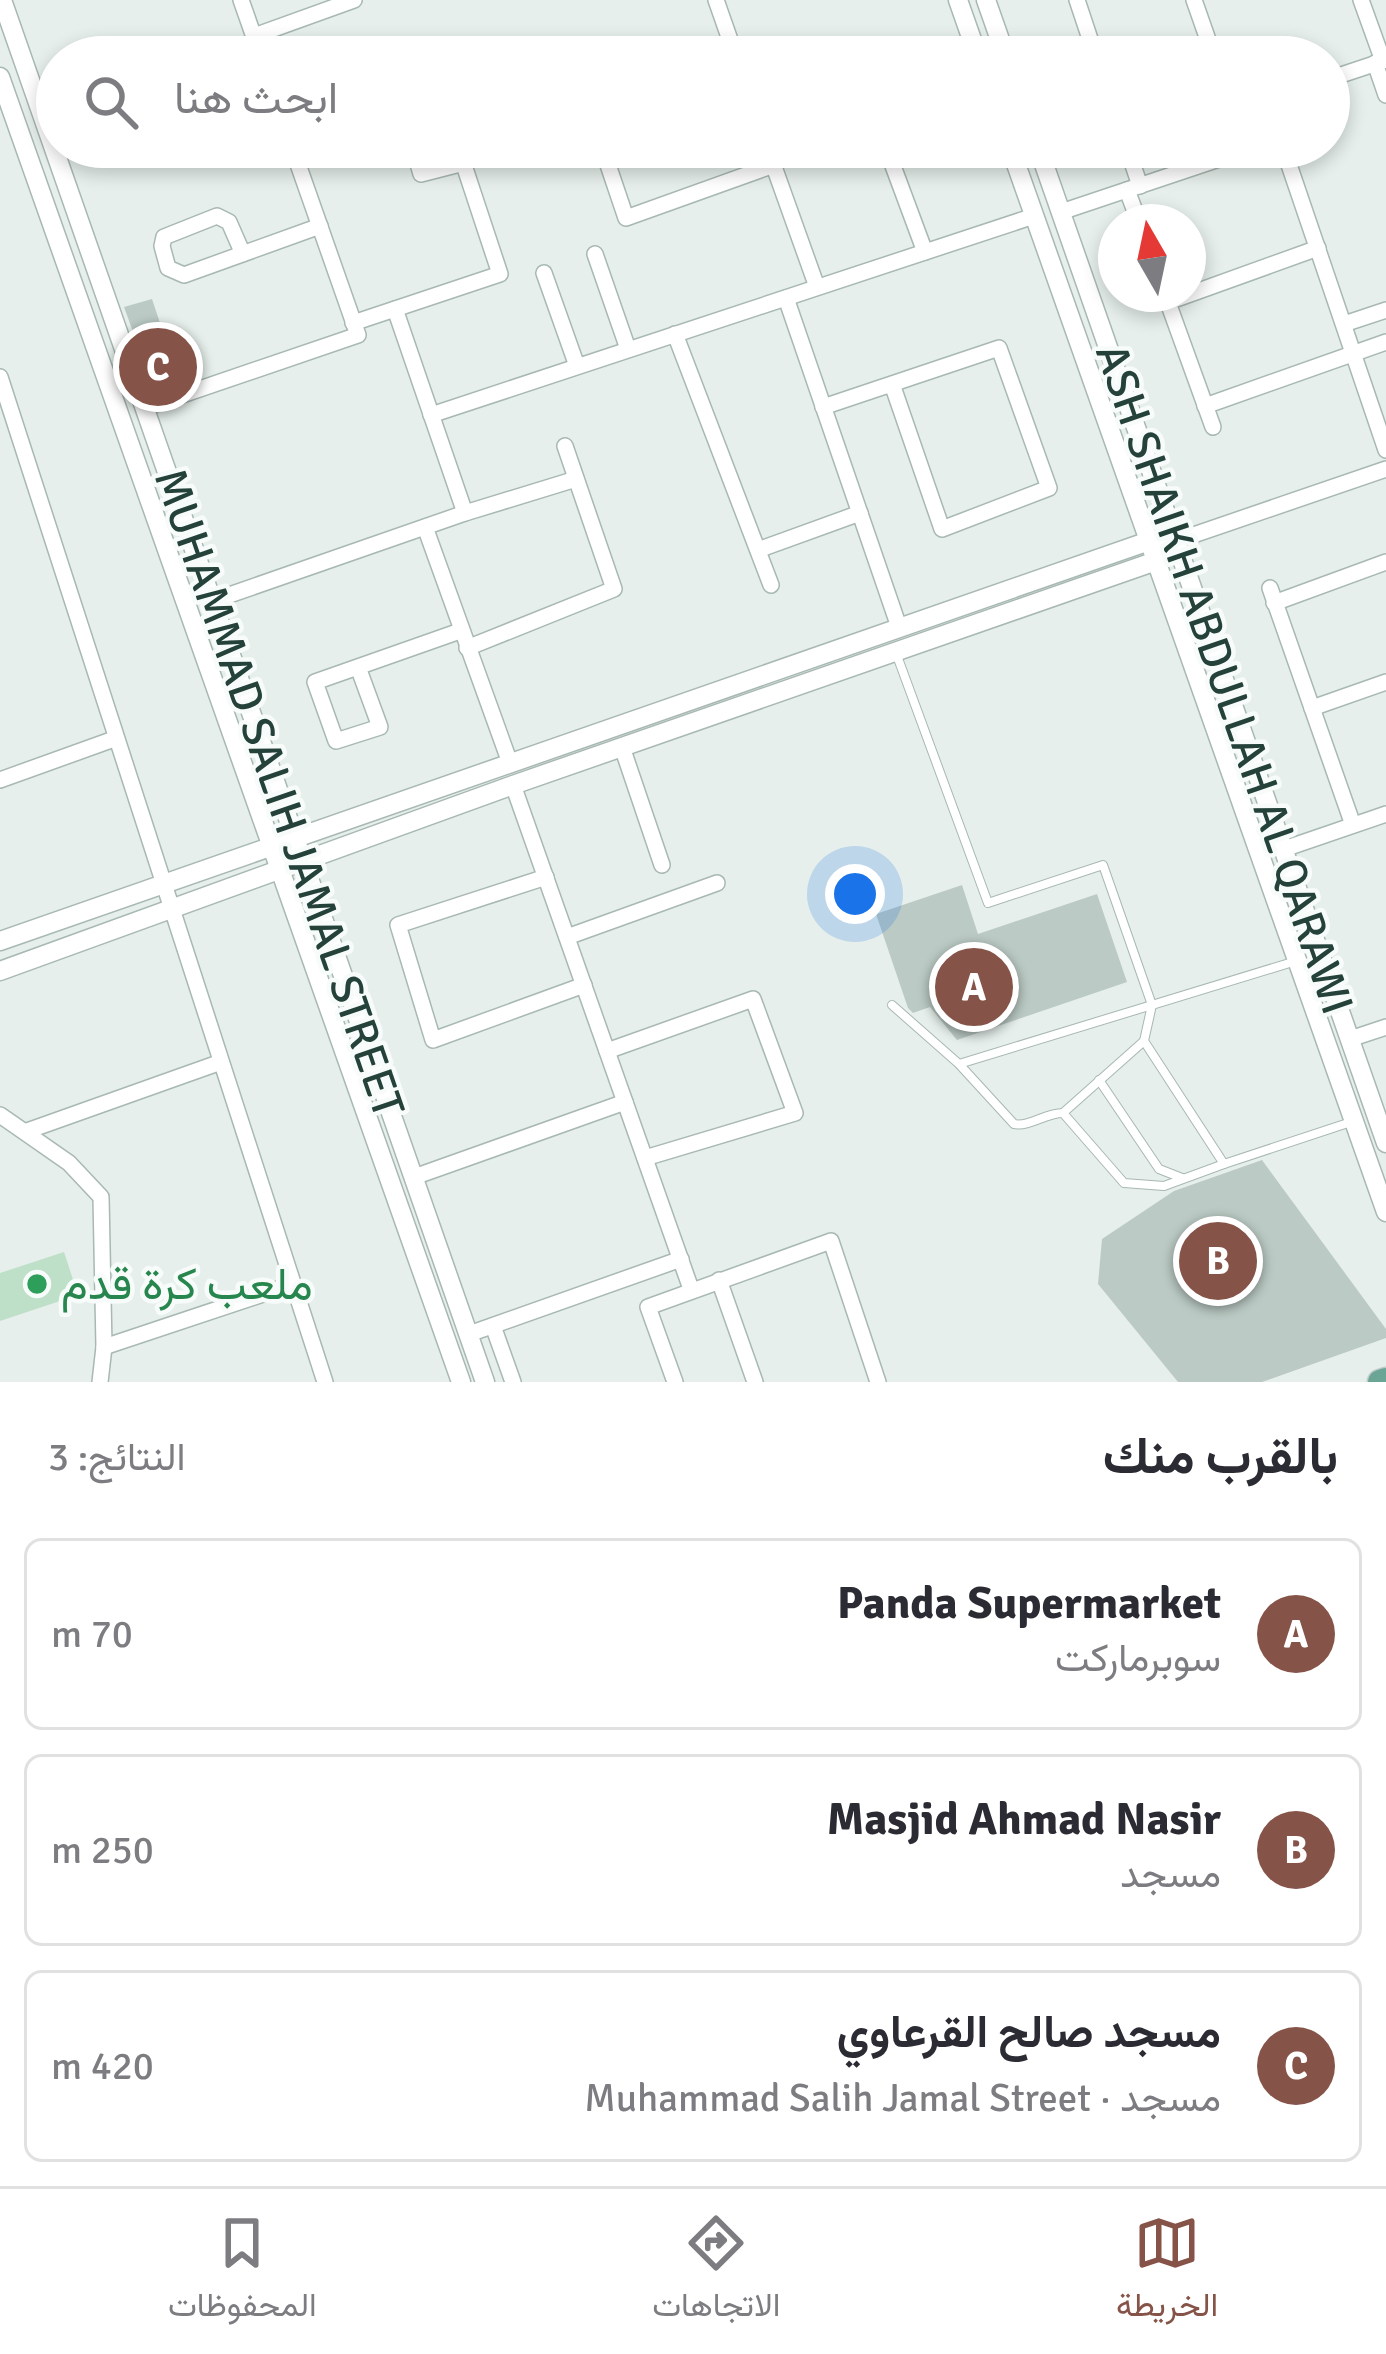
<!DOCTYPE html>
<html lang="ar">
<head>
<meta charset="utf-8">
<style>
  body { margin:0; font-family:Signika,Vazirmatn,sans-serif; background:#f2f2f3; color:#2b2b33; direction:rtl }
  .compass { position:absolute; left:1098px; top:204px; width:108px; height:108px; border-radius:50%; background:#fff; box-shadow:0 6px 18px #0003; rotate:351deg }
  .you { position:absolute; left:855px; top:894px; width:42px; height:42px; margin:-30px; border:9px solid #fff; border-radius:50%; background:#1a73e8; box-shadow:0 0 0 18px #1a73e833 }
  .badge { display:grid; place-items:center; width:78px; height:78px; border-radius:50%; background:#855347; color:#fff; font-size:39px; font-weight:700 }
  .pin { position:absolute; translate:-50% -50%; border:6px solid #fff; box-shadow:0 3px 12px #0006 }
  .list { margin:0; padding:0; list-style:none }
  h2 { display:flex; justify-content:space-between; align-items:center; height:156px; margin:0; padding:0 48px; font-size:51px }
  h2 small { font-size:39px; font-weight:400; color:#7c7c81 }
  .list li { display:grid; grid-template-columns:78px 1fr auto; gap:36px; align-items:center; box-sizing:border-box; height:192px; margin:0 24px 24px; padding:0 24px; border:3px solid #e1e1e2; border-radius:18px }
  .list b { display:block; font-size:45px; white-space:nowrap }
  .list p { margin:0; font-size:39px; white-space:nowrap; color:#7c7c81 }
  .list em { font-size:39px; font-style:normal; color:#7c7c81 }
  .icon { flex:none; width:66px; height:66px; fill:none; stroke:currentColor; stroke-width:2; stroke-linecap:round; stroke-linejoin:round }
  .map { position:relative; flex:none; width:1386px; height:1382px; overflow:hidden; direction:ltr }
  .search { position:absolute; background:#fff; box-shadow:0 6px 18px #0003; left:36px; right:36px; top:36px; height:132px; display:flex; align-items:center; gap:30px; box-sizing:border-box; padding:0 42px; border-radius:66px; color:#7c7c81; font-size:45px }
  .sheet { height:804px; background:#fff }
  nav { display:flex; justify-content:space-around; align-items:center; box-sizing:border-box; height:168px; border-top:3px solid #e1e1e2; background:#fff; font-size:33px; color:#7c7c81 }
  nav a { display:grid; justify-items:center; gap:6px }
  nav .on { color:#855347 }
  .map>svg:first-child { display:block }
  .green { fill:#bfe0c8 }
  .building { fill:#bbcac4 }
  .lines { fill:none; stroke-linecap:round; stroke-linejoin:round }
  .service-casing { stroke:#a8b8b2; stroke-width:10 }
  .minor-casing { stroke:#a8b8b2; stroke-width:18 }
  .tertiary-casing { stroke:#a8b8b2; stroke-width:21 }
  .primary-casing { stroke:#c2cac8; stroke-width:27 }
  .service { stroke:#fff; stroke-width:8 }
  .minor { stroke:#fff; stroke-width:15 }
  .tertiary { stroke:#fff; stroke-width:18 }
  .primary { stroke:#6aa596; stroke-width:24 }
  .leisure-dot { fill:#2e9e5b; stroke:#f7fbf9; stroke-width:4.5 }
  .labels { text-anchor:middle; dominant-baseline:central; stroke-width:9; stroke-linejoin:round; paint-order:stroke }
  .street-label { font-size:45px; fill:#24423a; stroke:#f7fbf9 }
  .leisure-label { font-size:45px; fill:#27864d; stroke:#f7fbf9; text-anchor:start }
</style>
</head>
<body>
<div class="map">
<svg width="1386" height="1382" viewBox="0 0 1386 1382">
  <rect width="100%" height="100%" fill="#e6efeb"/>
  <!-- green -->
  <path class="green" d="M64,1252L78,1295L0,1321V1273Z"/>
  <!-- building -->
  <g class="building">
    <path d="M152,299L180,383L155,392L124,307Z"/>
    <path d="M962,885L978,934L1097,894L1127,982L957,1040L930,1007L913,1013L908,1008L876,914Z"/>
    <path d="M1262,1160L1386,1329V1338L1262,1382H1178L1098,1284L1102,1239L1174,1191Z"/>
  </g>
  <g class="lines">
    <!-- service casing -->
    <g class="service-casing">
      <g id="service">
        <path d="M896,653L988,903L1103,865L1152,1005L1144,1041L1224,1164L1354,1121"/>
        <path d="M892,1005L959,1064L1296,961"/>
        <path d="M1144,1041L1063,1113L1124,1183L1164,1186L1224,1164"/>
        <path d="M959,1064L1014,1124C1030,1127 1045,1113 1063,1113"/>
        <path d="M1099,1080L1159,1169L1182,1178"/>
      </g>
    </g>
    <!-- minor casing -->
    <g class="minor-casing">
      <g id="minor">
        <path d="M241,0L261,57"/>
        <path d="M716,0L736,57"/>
        <path d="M1077,0L1096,57"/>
        <path d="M1194,0L1214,57"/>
        <path d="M254,36L354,0"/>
        <path d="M1375,63L1386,95"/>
        <path d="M1329,79L1383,61L1361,0"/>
        <path d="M413,147L421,174L464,163"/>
        <path d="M602,147L626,218L774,165"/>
        <path d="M767,147L817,287"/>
        <path d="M886,147L925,252"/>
        <path d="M1127,147L1140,186"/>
        <path d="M1283,147L1386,450"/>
        <path d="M1127,190L1139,222"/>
        <path d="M1061,212L1255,147"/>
        <path d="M243,254L229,222L217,216L164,237L162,246L168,268L184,275L320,226"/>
        <path d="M595,254L628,349"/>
        <path d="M544,273L577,366"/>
        <path d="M1166,297L1213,427"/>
        <path d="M786,298L899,627"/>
        <path d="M1168,302L1318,248"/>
        <path d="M395,309L465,513"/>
        <path d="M353,323L500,274L458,147"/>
        <path d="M1344,324L1386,310"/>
        <path d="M675,334L771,585"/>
        <path d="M0,377L325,1382"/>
        <path d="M1205,406L1386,342"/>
        <path d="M823,407L999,348L1049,488L942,529L892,384"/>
        <path d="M144,408L358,335L292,147"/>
        <path d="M431,415L1034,216"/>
        <path d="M425,527L510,763"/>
        <path d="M1176,541L1386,469"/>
        <path d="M758,550L860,513"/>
        <path d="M1270,588L1353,825"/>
        <path d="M212,601L465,513L576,479"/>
        <path d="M1274,603L1386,562"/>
        <path d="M467,648L614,589L565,446"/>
        <path d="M358,667L380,727L336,741L315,682L460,631"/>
        <path d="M1312,708L1386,682"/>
        <path d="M622,747L662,865"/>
        <path d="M0,780L114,739"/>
        <path d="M513,785L691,1289"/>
        <path d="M1284,849L1386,814"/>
        <path d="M546,877L398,925L433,1040L584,985"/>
        <path d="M567,937L717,883"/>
        <path d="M1350,1039L1386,1027"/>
        <path d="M607,1051L753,999L795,1113L645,1158"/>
        <path d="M0,1115L69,1163L101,1197L104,1347L100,1382"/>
        <path d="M27,1131L221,1062"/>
        <path d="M414,1177L625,1102"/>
        <path d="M719,1280L755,1382"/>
        <path d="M493,1326L513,1382"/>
        <path d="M469,1334L681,1259"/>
        <path d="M104,1347L293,1284"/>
        <path d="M675,1382L648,1307L831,1241L878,1382"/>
      </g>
    </g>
    <!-- tertiary casing -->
    <g class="tertiary-casing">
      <g id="tertiary">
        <path d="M2,0L485,1382"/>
        <path d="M958,0L978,57"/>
        <path d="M986,0L1006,57"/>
        <path d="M0,77L461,1382"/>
        <path d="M1010,147L1386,1212"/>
        <path d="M1038,147L1386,1143"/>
        <path d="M0,941L1149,541H1176"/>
        <path d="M0,971L513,785L1156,561L1176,541"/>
      </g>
    </g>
    <!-- primary casing -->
    <g class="primary-casing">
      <path id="primary" d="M1380,1382L1386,1380"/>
    </g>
    <!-- service -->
    <use href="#service" class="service"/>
    <!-- minor -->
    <use href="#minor" class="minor"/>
    <!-- tertiary -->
    <use href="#tertiary" class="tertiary"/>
    <!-- primary -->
    <use href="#primary" class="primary"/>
  </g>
  <!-- markers -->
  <circle class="leisure-dot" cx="37" cy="1284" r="12"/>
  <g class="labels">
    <!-- street labels -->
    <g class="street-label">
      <text transform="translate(1224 679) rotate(71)">ASH SHAIKH ABDULLAH AL QARAWI</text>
      <text transform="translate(279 793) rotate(71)">MUHAMMAD SALIH JAMAL STREET</text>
    </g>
    <!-- leisure labels -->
    <g class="leisure-label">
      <text x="61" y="1284">ملعب كرة قدم</text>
    </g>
  </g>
</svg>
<svg class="compass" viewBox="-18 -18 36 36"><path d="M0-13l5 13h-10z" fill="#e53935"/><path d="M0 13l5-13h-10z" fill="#7c7c81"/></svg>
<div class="you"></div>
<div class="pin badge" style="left:974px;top:987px">A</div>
<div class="pin badge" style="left:1218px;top:1261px">B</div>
<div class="pin badge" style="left:158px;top:367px">C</div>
<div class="search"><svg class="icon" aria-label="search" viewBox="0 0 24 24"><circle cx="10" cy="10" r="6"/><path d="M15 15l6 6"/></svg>ابحث هنا</div>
</div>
<section class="sheet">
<h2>بالقرب منك<small>النتائج: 3</small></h2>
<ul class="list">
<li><span class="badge">A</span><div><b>Panda Supermarket</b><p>سوبرماركت</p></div><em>70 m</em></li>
<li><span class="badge">B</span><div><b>Masjid Ahmad Nasir</b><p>مسجد</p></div><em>250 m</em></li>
<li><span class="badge">C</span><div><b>مسجد صالح القرعاوي</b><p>مسجد · Muhammad Salih Jamal Street</p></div><em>420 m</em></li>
</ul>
</section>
<nav>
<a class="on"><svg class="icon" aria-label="map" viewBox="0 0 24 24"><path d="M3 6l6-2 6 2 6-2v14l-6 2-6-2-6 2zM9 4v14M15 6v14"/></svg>الخريطة</a>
<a><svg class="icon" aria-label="directions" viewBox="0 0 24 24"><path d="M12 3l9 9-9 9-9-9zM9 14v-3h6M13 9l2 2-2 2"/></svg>الاتجاهات</a>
<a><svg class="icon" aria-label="saved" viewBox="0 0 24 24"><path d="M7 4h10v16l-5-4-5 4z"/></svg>المحفوظات</a>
</nav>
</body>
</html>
